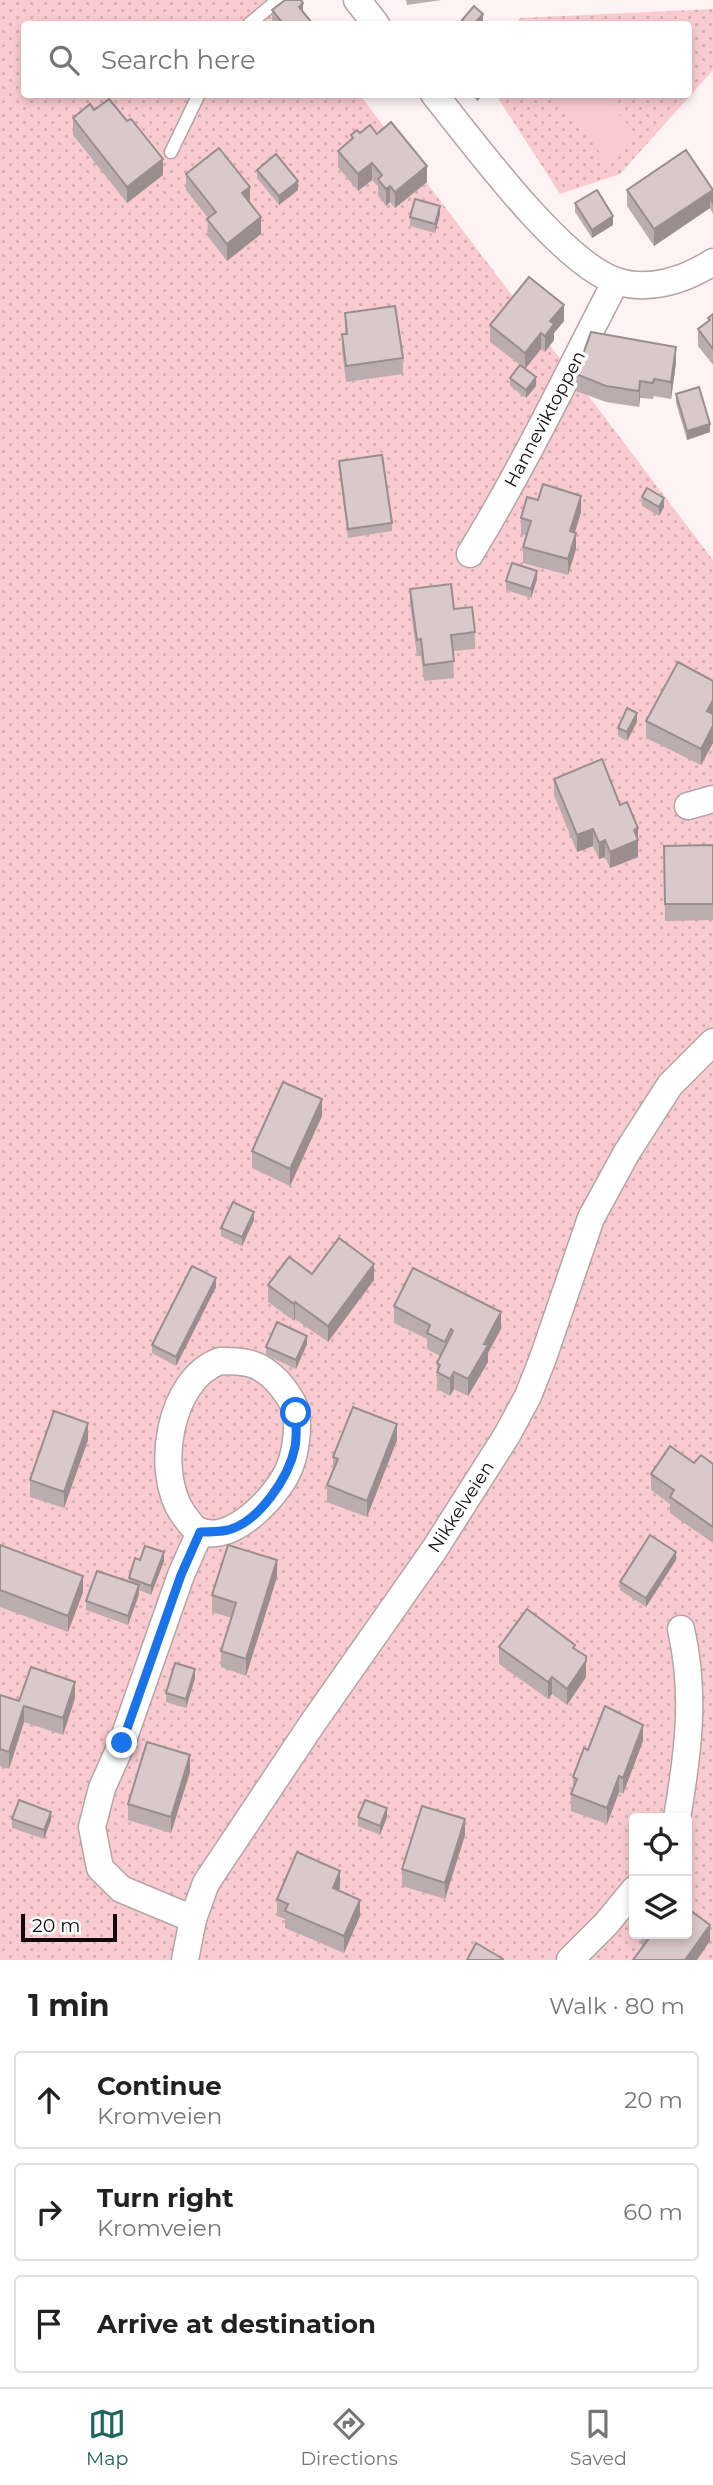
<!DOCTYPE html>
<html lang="en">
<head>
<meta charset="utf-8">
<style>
  body { margin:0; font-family:Montserrat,sans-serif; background:#f2f2f2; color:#222 }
  .controls { position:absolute; right:21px; bottom:21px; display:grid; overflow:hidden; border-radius:7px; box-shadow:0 4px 10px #0003 }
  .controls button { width:63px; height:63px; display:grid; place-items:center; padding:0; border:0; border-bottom:2px solid #e0e0e0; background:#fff; color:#222; font:35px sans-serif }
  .scale { position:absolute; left:21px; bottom:18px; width:96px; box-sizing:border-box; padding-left:7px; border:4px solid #100a0b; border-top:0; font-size:19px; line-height:24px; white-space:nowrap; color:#100a0b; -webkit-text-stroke:5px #fff; paint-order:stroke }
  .stop { position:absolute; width:21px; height:21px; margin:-16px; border:5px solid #1a73e8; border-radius:50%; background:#fff }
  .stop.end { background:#1a73e8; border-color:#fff; box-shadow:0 2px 7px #0008 }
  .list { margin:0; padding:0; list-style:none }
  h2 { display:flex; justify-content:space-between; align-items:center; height:91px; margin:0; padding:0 28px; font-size:30px }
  h2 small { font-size:23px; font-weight:400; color:#767676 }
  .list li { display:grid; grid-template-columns:46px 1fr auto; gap:21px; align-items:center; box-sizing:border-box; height:98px; margin:0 14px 14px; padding:0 14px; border:2px solid #e0e0e0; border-radius:7px }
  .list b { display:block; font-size:26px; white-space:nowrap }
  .list p { margin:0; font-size:23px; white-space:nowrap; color:#767676 }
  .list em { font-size:23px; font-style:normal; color:#767676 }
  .icon { flex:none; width:38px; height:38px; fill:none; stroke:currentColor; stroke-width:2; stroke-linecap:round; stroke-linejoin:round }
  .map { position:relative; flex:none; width:713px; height:1960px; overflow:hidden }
  .search { position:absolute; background:#fff; box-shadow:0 4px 10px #0003; left:21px; right:21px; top:21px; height:77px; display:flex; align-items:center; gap:18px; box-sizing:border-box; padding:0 24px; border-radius:7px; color:#767676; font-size:26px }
  .sheet { height:427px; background:#fff }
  nav { display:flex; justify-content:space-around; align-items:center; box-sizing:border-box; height:98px; border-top:2px solid #e0e0e0; background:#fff; font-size:19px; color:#767676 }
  nav a { display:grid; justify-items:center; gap:4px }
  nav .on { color:#1e665a }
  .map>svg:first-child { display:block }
  .park { fill:url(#park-dots); fill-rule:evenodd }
  .pitch { fill:#f9cbd0 }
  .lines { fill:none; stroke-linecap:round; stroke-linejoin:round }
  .lane-casing { stroke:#b5a4a5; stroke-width:15 }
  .street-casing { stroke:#b5a4a5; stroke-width:29 }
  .lane { stroke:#fff; stroke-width:12 }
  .street { stroke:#fff; stroke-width:26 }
  .wall { fill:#bbadae }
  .shaded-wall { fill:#998d8d }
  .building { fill:#dac9ca; stroke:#998d8d; stroke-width:2 }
  .route { stroke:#1a73e8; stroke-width:9 }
  .labels { text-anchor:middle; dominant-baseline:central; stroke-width:7; stroke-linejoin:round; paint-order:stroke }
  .street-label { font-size:18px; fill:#100a0b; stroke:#fff }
</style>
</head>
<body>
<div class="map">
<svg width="713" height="1960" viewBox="0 0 713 1960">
  <defs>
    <pattern id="park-dots" width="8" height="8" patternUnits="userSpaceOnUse" patternTransform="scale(1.75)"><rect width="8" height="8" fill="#f9cbd0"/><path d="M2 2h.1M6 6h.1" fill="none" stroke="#d4adb1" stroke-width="1.8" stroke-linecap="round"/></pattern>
  </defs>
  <rect width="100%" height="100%" fill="#fef3f4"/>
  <!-- park -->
  <g class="park">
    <path d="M0,0H289L307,24H24V94L360,95L713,560V1960H0ZM634,1818H687V1934H634Z"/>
    <path d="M713,9V70L620,174L560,194L496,95L688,94V24H516L520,18Z"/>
  </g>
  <!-- pitch -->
  <path class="pitch" d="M554,95H604L637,136L606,160Z"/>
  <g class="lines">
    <!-- lane casing -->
    <g class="lane-casing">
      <g id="lane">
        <path d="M249,24L278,0"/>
        <path d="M171,152L199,94"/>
      </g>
    </g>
    <!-- street casing -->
    <g class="street-casing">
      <g id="street">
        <path d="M357,0L376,24"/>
        <path d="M434,94C473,142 560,262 616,281C649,292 685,280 713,262"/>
        <path d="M470,554C524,466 568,373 616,281"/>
        <path d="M688,806L713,799"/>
        <path d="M220,1361C245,1361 259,1362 277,1381C285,1390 294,1402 296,1413C299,1430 295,1456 288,1471C276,1497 230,1547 197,1530C191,1526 187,1519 183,1514C154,1472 169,1379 220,1361Z"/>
        <path d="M677,1818C688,1753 696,1695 681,1629"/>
        <path d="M193,1919L121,1889L100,1868L92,1827L102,1788L122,1743L181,1575L200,1532"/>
        <path d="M185,1960L193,1919L206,1883L312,1724L434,1550L507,1435L528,1396L543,1358L591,1218L627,1152L670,1085L713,1042"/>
        <path d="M570,1960L606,1924L634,1890"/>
      </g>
    </g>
    <!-- lane -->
    <use href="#lane" class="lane"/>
    <!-- street -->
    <use href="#street" class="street"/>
  </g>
  <!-- wall -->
  <g class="wall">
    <path d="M406,0H442L407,5Z"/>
    <path d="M272,10L303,13L313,24H272Z"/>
    <path d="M471,94H484L477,101Z"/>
    <path d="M94,110L127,121L163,175L127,203L73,135V118Z"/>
    <path d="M360,133L377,134L427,182L395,208L390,202L386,206L378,195V186L372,180L358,191L338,167V151L351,140V135Z"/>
    <path d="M257,170L298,190L279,205L257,178Z"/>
    <path d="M186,174L250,203L261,234L227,261L207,235L208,218L186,190Z"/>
    <path d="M627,190L713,198V214L710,208L654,246L627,206Z"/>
    <path d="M575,203L613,225L592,238L575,212Z"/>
    <path d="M440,214L435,233L410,226V217Z"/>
    <path d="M345,313L403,358V374L346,382L342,351V334H345Z"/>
    <path d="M713,314V365L698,346V329L708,321V318Z"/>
    <path d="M564,321L554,333V340L545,352L541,349L525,369L536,386L526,398L510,386V378L520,365L490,342V325Z"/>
    <path d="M676,363L671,399L654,396L653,399L640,398L639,407L606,402L576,391V374Z"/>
    <path d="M676,394L710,432L687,440L676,403Z"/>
    <path d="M339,461L392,523V531L348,538L339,470Z"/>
    <path d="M642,497L664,507L659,516L642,506Z"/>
    <path d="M581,512L575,532L576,549L568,575L523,563V547L527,536L521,534V518Z"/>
    <path d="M537,579L531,598L506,590V581Z"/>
    <path d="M410,589L454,609L475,632V649L453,651L454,678L424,681L421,656H417L410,605Z"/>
    <path d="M713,681V743L701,765L646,738V721Z"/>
    <path d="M637,722L627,741L618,736V728Z"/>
    <path d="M554,779L620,805L638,838V857L610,868L605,857L599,859L593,846L577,852L554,795Z"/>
    <path d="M713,845V920L665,921L664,846Z"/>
    <path d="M322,1116L290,1186L252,1168V1151Z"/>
    <path d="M254,1220L242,1246L221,1236V1228Z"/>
    <path d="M312,1274L374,1280L328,1342L295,1319L294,1321L268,1302V1285Z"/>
    <path d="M216,1287L176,1366L152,1353V1345Z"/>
    <path d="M394,1306L501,1329L488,1353V1362L468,1396L454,1389L450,1396L437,1389V1363L440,1356L427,1349V1339L394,1323Z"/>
    <path d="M307,1344L296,1369L266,1355V1347Z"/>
    <path d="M88,1440L64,1508L30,1497V1480Z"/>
    <path d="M397,1440L367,1517L327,1502V1485L333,1470V1457Z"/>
    <path d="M694,1463L713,1464V1543L670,1513V1504L651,1490V1474Z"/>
    <path d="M0,1546L83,1592L68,1632L0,1607Z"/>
    <path d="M140,1560L164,1561L151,1595L139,1590V1594L128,1625L86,1610V1601L129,1582V1578Z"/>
    <path d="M676,1560L646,1607L620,1590V1582Z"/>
    <path d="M277,1577L246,1676L221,1667V1651L232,1618L212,1612V1595Z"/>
    <path d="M499,1647L575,1649L586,1677L567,1705L552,1694L548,1699L499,1664Z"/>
    <path d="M195,1678L186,1708L166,1702V1693Z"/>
    <path d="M0,1695L19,1701L75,1698L63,1735L24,1722L9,1769L0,1766Z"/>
    <path d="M643,1741L623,1794L619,1792L607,1824L571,1811V1794L573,1789V1777L588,1750Z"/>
    <path d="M190,1772L171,1833L128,1820V1804Z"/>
    <path d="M358,1817H387L380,1835L358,1826Z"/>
    <path d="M12,1819L51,1820L44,1839L12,1828Z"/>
    <path d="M465,1835L445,1899L402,1886V1869Z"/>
    <path d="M340,1887L339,1891L360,1916L344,1953L285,1928V1919L277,1916V1899Z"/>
    <path d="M641,1934H687L710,1941L642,1948Z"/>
  </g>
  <!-- shaded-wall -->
  <g class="shaded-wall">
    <path d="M303,3V20L299,7Z"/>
    <path d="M483,14V23L481,24H474Z"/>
    <path d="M477,94H484L477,101Z"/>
    <path d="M163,159V175L127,203V187Z"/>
    <path d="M372,163V180L358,191V174Z"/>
    <path d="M427,166V182L395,208V192Z"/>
    <path d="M298,181V190L279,205V196Z"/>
    <path d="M390,186V202L386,206V189Z"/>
    <path d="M250,187V203L242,193Z"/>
    <path d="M713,190V205L710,200V208L654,246V229Z"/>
    <path d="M440,206V214L435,233V224Z"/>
    <path d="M613,216V225L592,238V230Z"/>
    <path d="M261,217V234L227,261V244Z"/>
    <path d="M564,305V321L554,333V340L545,352V336L550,321Z"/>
    <path d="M541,333V349L525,369V353Z"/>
    <path d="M676,347V363L671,399V382Z"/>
    <path d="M536,377V386L526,398V390Z"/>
    <path d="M640,381V398L639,407V391Z"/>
    <path d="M710,424V432L687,440V431Z"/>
    <path d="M581,496V512L570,548V531Z"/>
    <path d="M664,498V507L659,516V507Z"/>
    <path d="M576,533V549L568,575V559Z"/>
    <path d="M537,571V579L531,598V589Z"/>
    <path d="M713,700V717L707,711Z"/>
    <path d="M637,713V722L627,741V732Z"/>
    <path d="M713,726V743L701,765V749Z"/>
    <path d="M638,828V857L610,868V852L634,830Z"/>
    <path d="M593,829V846L577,852V835Z"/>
    <path d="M605,840V857L599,859V843Z"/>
    <path d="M322,1099V1116L290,1186V1169Z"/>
    <path d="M254,1212V1220L242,1246V1237Z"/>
    <path d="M374,1264V1280L328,1342V1326Z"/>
    <path d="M216,1278V1287L176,1366V1357Z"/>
    <path d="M295,1302V1319L294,1321V1304Z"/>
    <path d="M501,1312V1329L488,1353V1362L468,1396V1379L484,1344Z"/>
    <path d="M307,1336V1344L296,1369V1360Z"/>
    <path d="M454,1372V1389L450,1396V1379Z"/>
    <path d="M88,1423V1440L64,1508V1492Z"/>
    <path d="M397,1424V1440L367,1517V1501Z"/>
    <path d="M164,1552V1561L151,1595V1586Z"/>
    <path d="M676,1552V1560L646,1607V1598Z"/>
    <path d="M277,1560V1577L246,1676V1659Z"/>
    <path d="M83,1576V1592L68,1632V1616Z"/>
    <path d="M139,1585V1594L128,1625V1616Z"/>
    <path d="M586,1661V1677L567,1705V1689Z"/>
    <path d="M195,1669V1678L186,1708V1699Z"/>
    <path d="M552,1677V1694L548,1699V1682Z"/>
    <path d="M75,1682V1698L63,1735V1718Z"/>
    <path d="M24,1706V1722L9,1769V1752Z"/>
    <path d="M643,1725V1741L623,1794V1778Z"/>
    <path d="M190,1755V1772L171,1833V1817Z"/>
    <path d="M619,1776V1792L607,1824V1808Z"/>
    <path d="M387,1808V1817L380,1835V1826Z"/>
    <path d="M51,1812V1820L44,1839V1830Z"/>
    <path d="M465,1819V1835L445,1899V1883Z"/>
    <path d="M340,1871V1887L333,1905V1888Z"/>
    <path d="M360,1900V1916L344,1953V1936Z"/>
    <path d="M710,1925V1941L697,1960H685Z"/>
  </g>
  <!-- building -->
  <g class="building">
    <path d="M285,0H301L303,3L299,7L313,24H276L281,21L272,10Z"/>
    <path d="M474,6L483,14L474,24H468L462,20Z"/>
    <path d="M109,99L127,121L131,119L163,159L127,187L73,118L90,104L94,110Z"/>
    <path d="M391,122L427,166L395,192L390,186L386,189L378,179L382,175L372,163L358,174L338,151L353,138L351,135L357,130L360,133L370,125L377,134Z"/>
    <path d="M219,148L250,187L242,193L261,217L227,244L207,219L216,212L186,174Z"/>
    <path d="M686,150L713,190L654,229L627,190Z"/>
    <path d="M276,154L298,181L279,196L257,170Z"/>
    <path d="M597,190L613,216L592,230L575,203Z"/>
    <path d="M415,199L440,206L435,224L410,217Z"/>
    <path d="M529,277L564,305L550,321L554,324L545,336L541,333L525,353L490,325Z"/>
    <path d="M395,306L403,358L346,366L342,334H347L345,313Z"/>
    <path d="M713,314V349L698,329L710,320L708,318Z"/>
    <path d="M591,332L676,347L671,382L654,379L653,383L640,381L639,391L606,386L576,374Z"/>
    <path d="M520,365L536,377L526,390L510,378Z"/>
    <path d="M699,387L710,424L687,431L676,394Z"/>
    <path d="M382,455L392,523L348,529L339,461Z"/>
    <path d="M543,484L581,496L570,531L576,533L568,559L523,547L531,521L521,518L527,497L538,500Z"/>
    <path d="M647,488L664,498L659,507L642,497Z"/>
    <path d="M512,563L537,571L531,589L506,581Z"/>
    <path d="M451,584L454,609L472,607L475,632L451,635L454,661L424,665L421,639L417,640L410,589Z"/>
    <path d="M678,662L713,681V700L707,711L713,714V726L701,749L646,721Z"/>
    <path d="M627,708L637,713L627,732L618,728Z"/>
    <path d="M602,759L620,805L627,802L638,828L634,830L638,840L610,852L605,840L599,843L593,829L577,835L554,779Z"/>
    <path d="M713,845V904H665L664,846Z"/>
    <path d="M283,1082L322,1099L290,1169L252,1151Z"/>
    <path d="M233,1202L254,1212L242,1237L221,1228Z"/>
    <path d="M339,1238L374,1264L328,1326L295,1302L294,1304L268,1285L289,1257L312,1274Z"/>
    <path d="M192,1266L216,1278L176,1357L152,1345Z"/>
    <path d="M413,1268L501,1312L484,1344L488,1345L468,1379L454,1372L450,1379L437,1372L440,1365L437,1363L453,1331L451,1329L445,1342L427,1333L430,1325L394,1306Z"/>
    <path d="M277,1322L307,1336L296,1360L266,1347Z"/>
    <path d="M353,1407L397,1424L367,1501L327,1485L338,1459L333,1457Z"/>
    <path d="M54,1411L88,1423L64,1492L30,1480Z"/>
    <path d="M670,1446L694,1463L701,1455L713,1464V1527L670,1497L674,1490L651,1474Z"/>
    <path d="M650,1535L676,1552L646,1598L620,1582Z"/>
    <path d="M0,1545L83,1576L68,1616L0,1590Z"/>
    <path d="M228,1545L277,1560L246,1659L221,1651L236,1603L212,1595Z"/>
    <path d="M145,1546L164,1552L151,1586L129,1578L135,1558L140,1560Z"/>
    <path d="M97,1571L139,1585L128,1616L86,1601Z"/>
    <path d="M527,1609L575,1645L573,1648L586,1656V1661L567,1689L552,1677L548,1682L499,1647Z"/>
    <path d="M175,1663L195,1669L186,1699L166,1693Z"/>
    <path d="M31,1667L75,1682L63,1718L24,1706L9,1752L0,1749V1695L19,1701Z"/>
    <path d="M605,1706L643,1725L623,1778L619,1776L607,1808L571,1794L577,1779L573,1777L584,1748L588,1750Z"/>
    <path d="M147,1742L190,1755L171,1817L128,1804Z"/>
    <path d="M19,1800L51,1812L44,1830L12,1819Z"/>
    <path d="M365,1800L387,1808L380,1826L358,1817Z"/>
    <path d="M422,1806L465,1819L445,1883L402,1869Z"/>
    <path d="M297,1852L340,1871L333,1888L360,1900L344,1936L285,1911L288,1904L277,1899Z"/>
    <path d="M687,1908L710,1925L685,1960H633L650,1937L645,1934H687Z"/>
    <path d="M476,1943L503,1959V1960H467Z"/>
  </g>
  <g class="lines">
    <!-- route -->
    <path class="route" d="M122,1743L181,1575L200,1532C209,1532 219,1532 228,1530C259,1522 289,1477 295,1447C297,1436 296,1424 296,1413"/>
  </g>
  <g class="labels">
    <!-- street labels -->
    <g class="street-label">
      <text transform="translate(545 419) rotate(-62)">Hanneviktoppen</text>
      <text transform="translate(461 1507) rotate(-57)">Nikkelveien</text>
    </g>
  </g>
</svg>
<div class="controls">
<button><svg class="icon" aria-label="locate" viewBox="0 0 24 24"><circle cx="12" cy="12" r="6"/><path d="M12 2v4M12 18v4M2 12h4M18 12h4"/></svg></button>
<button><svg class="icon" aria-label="layers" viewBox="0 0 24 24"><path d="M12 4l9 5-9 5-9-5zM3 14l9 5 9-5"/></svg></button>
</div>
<div class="scale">20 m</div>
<div class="stop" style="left:296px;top:1413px"></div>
<div class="stop end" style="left:122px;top:1743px"></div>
<div class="search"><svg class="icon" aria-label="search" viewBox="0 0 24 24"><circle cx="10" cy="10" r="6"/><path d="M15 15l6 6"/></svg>Search here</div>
</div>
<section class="sheet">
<h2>1 min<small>Walk · 80 m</small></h2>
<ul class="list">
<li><svg class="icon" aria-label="ahead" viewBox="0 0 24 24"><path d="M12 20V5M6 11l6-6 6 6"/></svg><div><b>Continue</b><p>Kromveien</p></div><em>20 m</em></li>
<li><svg class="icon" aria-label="right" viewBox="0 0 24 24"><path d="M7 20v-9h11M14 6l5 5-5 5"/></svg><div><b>Turn right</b><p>Kromveien</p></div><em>60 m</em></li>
<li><svg class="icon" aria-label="arrive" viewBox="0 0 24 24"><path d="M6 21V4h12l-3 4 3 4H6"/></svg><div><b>Arrive at destination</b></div></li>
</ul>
</section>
<nav>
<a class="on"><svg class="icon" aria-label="map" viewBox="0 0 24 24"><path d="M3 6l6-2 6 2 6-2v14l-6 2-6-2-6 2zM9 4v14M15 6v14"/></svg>Map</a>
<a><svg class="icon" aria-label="directions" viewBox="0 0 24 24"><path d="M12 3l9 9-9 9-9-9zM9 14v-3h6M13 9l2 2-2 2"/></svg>Directions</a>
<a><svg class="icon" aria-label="saved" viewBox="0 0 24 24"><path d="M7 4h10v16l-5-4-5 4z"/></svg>Saved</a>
</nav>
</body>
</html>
